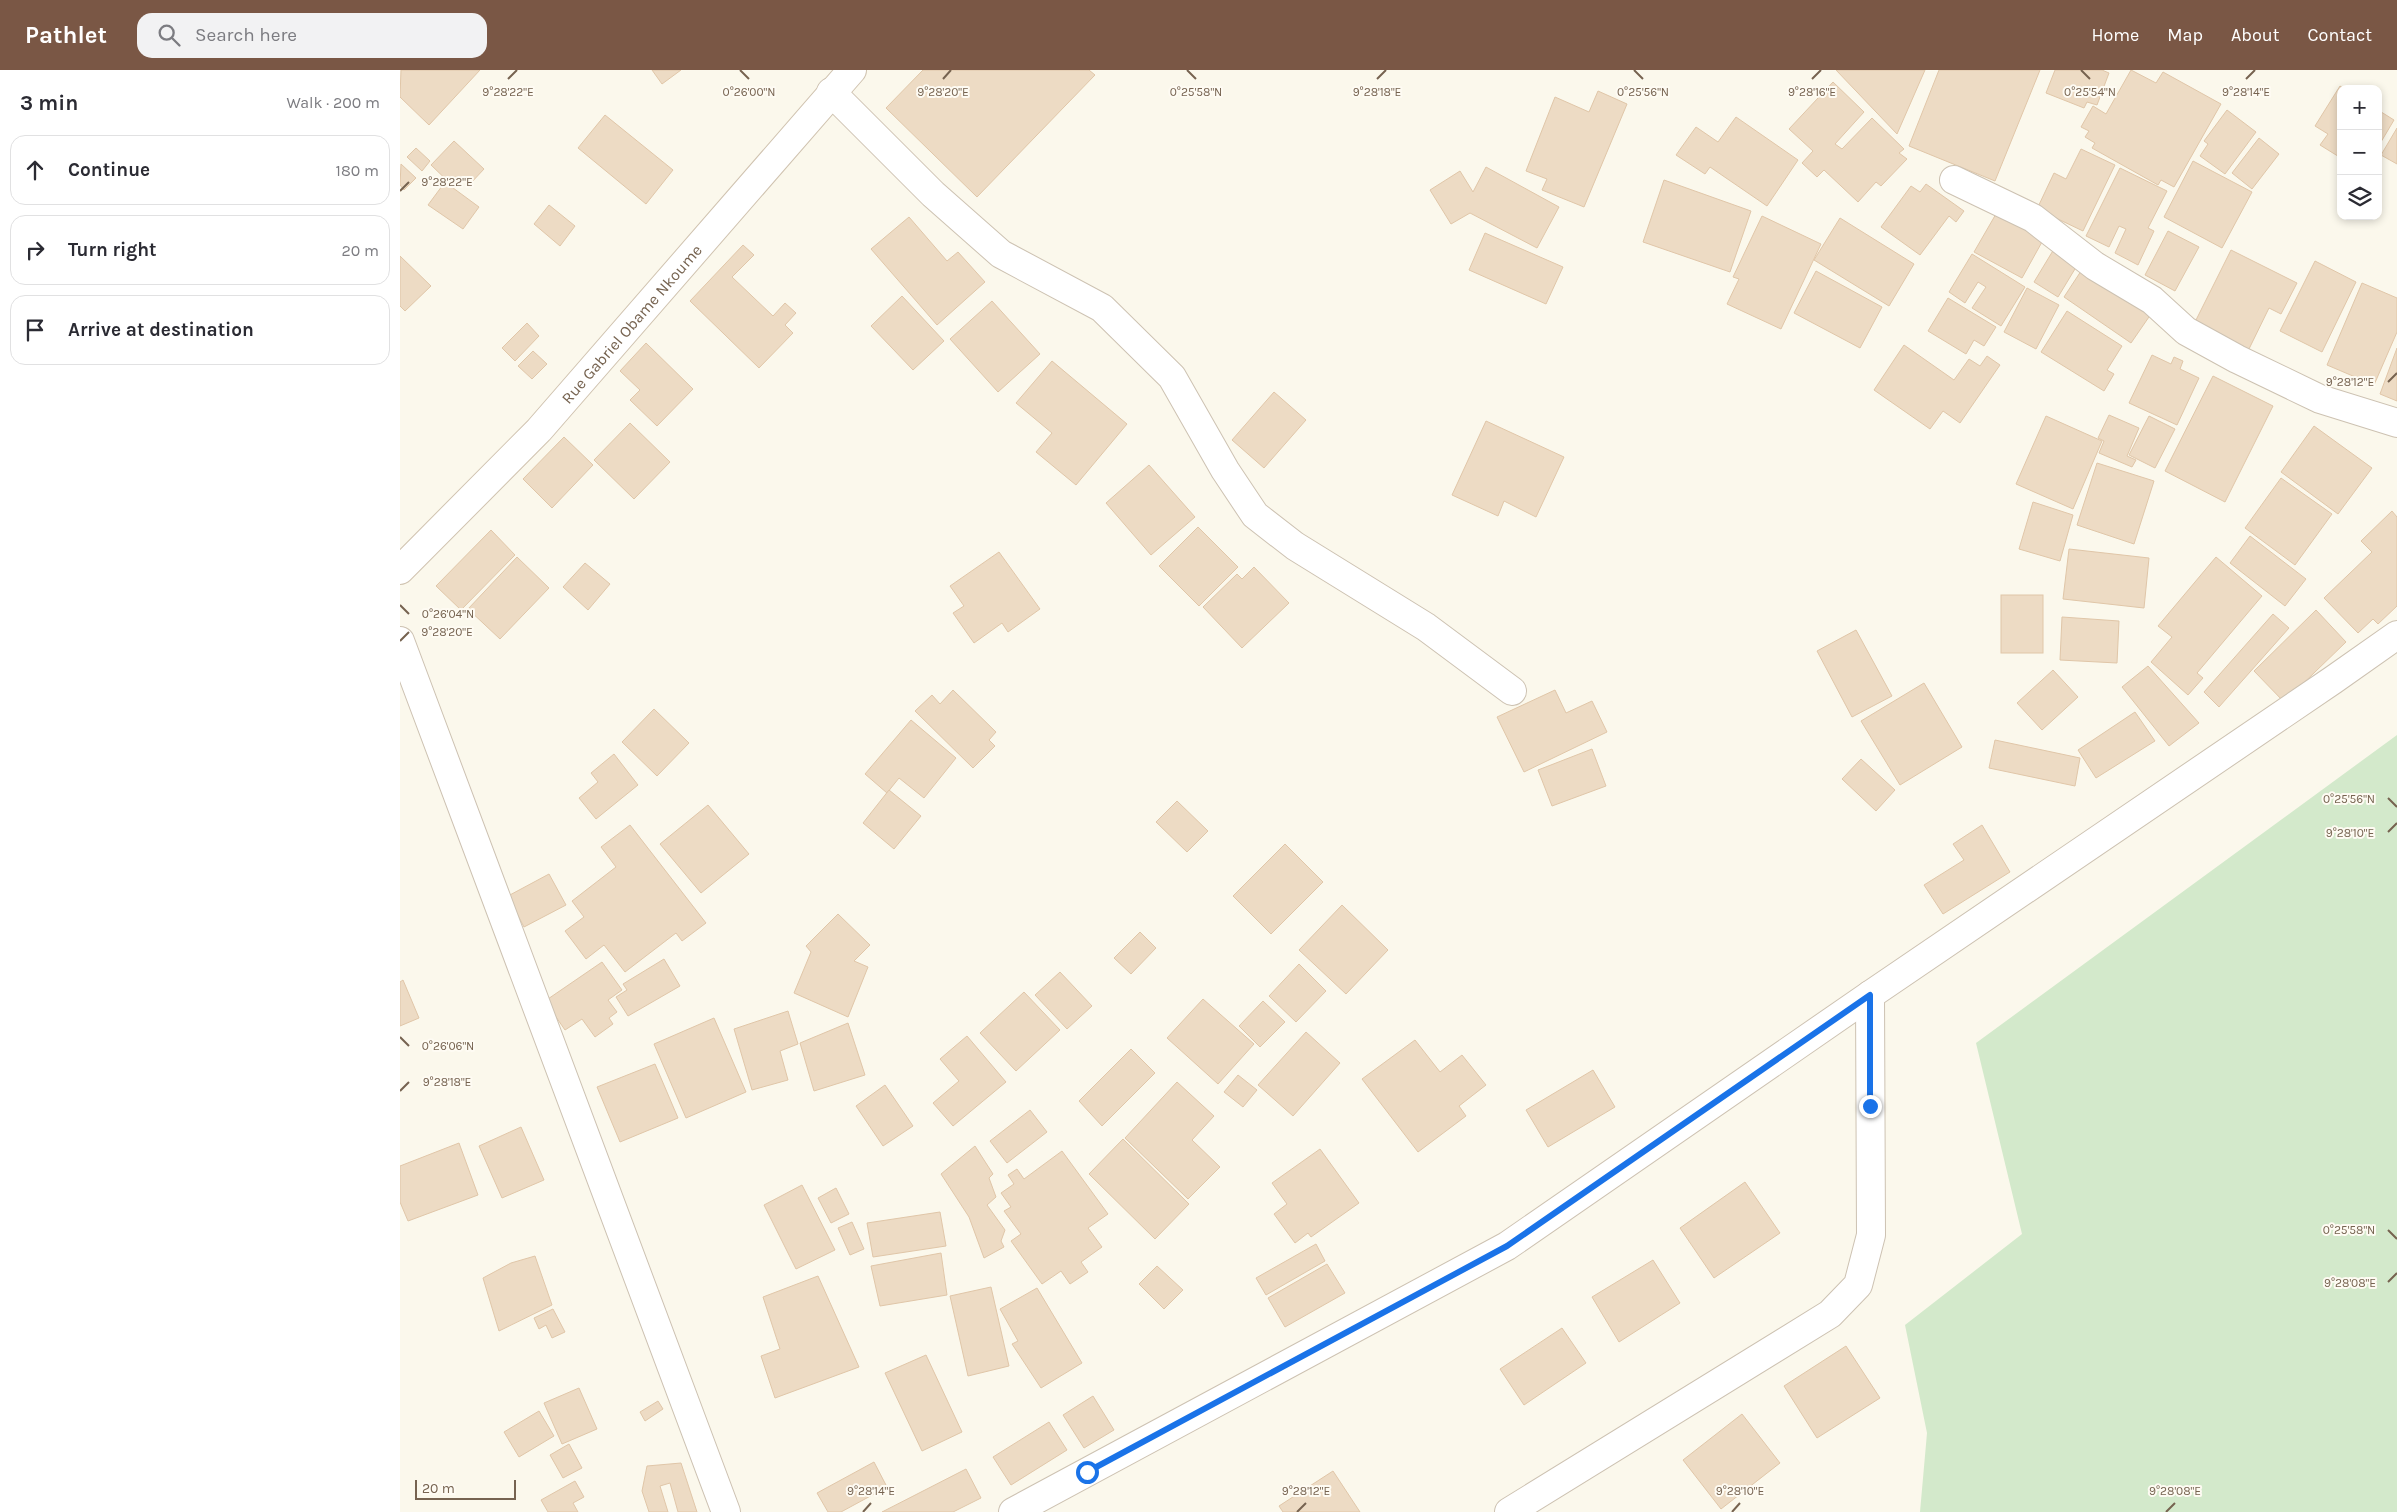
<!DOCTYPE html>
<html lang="en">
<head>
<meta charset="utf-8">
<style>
  body { margin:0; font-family:Karla,sans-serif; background:#f2f2f3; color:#2b2b33 }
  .controls { position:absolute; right:15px; top:15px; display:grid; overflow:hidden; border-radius:10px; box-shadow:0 2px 8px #0003 }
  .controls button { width:45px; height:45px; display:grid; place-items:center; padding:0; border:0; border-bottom:1px solid #e1e1e2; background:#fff; color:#2b2b33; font:25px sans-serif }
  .scale { position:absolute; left:15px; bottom:12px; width:101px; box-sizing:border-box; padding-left:5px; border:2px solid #766350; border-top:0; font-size:14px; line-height:18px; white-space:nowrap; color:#766350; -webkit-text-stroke:4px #fefbf3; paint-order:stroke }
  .stop { position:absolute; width:15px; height:15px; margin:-11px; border:4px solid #1a73e8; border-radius:50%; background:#fff }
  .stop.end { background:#1a73e8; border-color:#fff; box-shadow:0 1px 5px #0008 }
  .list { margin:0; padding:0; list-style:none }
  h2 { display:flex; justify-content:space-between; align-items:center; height:65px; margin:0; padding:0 20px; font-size:21px }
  h2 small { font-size:16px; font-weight:400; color:#7c7c81 }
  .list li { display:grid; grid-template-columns:32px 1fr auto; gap:15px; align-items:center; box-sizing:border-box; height:70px; margin:0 10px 10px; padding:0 10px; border:1px solid #e1e1e2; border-radius:15px }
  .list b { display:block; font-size:19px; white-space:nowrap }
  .list em { font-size:16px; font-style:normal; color:#7c7c81 }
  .icon { flex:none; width:28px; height:28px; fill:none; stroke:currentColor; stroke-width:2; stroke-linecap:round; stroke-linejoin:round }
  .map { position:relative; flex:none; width:1997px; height:1442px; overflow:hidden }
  header { display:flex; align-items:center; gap:30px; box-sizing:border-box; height:70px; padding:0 25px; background:#7a5745; color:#fff }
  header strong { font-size:24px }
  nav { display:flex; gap:28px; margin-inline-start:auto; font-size:18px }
  .search { width:350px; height:45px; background:#f2f2f3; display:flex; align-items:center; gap:12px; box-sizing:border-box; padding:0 18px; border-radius:15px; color:#7c7c81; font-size:19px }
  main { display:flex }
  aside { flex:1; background:#fff }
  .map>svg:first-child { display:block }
  .green { fill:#d3e9cb }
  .building { fill:#eddbc4; stroke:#e0c6a8 }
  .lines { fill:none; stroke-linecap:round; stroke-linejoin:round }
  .street-casing { stroke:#cdc2b2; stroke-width:30 }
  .secondary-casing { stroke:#d0c3b0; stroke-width:30 }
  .street { stroke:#fff; stroke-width:28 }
  .secondary { stroke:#fff; stroke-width:28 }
  .route { stroke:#1a73e8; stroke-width:6 }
  .ticks { fill:none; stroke:#766350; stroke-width:2 }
  .labels { text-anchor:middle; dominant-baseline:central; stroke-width:4; stroke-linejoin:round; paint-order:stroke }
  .street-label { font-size:16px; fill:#766350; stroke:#fefbf3 }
  .ticks-label { font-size:12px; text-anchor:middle; fill:#766350; stroke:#fefbf3; stroke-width:4; stroke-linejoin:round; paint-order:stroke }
</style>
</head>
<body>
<header>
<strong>Pathlet</strong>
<div class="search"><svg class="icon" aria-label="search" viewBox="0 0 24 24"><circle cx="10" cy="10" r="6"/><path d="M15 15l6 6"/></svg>Search here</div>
<nav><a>Home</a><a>Map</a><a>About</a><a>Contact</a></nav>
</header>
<main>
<aside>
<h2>3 min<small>Walk · 200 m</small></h2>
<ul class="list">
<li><svg class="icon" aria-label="ahead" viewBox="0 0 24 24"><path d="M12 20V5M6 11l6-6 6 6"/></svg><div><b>Continue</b></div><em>180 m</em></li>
<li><svg class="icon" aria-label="right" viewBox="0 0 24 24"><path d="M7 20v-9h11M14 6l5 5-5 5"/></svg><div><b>Turn right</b></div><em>20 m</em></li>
<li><svg class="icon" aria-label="arrive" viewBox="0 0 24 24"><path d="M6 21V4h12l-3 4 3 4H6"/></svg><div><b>Arrive at destination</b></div></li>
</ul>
</aside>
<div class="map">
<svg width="1997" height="1442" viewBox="0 0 1997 1442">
  <rect width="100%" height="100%" fill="#fbf8ec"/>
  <!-- green -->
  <path class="green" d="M1997,665V1442H1520L1527,1363L1505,1255L1622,1164L1576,973Z"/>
  <!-- building -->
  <g class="building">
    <path d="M1,0H80L29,55L0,27Z"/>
    <path d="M252,0H281L262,14Z"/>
    <path d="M523,0H689L695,5L577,127L486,38Z"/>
    <path d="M1436,0H1525L1497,64Z"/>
    <path d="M1539,0H1640L1595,111L1509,76Z"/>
    <path d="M1655,0H1702L1709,3L1697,35L1687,32L1684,38L1646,23Z"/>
    <path d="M1731,0L1756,13L1763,2L1821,34L1774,117L1761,110L1758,115L1692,78L1695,73L1685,67L1689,61L1681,57L1693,36L1706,44Z"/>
    <path d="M1433,12L1464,42L1435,74L1442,79L1472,48L1504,79L1499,83L1507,89L1481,116L1476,112L1458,132L1424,100L1417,107L1402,93L1413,81L1389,59Z"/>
    <path d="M1940,16L1944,19H1941V88L1920,75L1928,64L1915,56Z"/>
    <path d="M1198,21L1227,34L1184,137L1142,120L1147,109L1126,101L1155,27L1189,42Z"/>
    <path d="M1827,40L1856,62L1825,104L1800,86L1808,74L1804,71Z"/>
    <path d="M1978,40L1994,50L1978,77Z"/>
    <path d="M205,45L273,100L246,134L178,78Z"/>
    <path d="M1336,47L1398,90L1367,136L1310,97L1305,104L1276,85L1296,57L1318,72Z"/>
    <path d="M1997,58V94L1981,85Z"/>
    <path d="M1859,68L1879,84L1852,119L1832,103Z"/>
    <path d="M54,71L84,99L70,114L64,108L55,118L31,95Z"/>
    <path d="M16,78L30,91L22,101L7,87Z"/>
    <path d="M1681,79L1715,95L1683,161L1637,139L1654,103L1666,109Z"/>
    <path d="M1793,91L1852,122L1822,178L1764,147Z"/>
    <path d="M1,94L16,108L4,120L0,115Z"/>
    <path d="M1086,97L1159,137L1137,178L1070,143L1051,154L1030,120L1060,101L1073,122Z"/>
    <path d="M1720,98L1767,121L1748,158L1754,161L1738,195L1715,183L1726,159L1719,156L1709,177L1686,166Z"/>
    <path d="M1264,110L1351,141L1330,202L1243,172Z"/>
    <path d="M45,112L79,137L63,159L28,135Z"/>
    <path d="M1526,114L1564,141L1556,152L1549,146L1520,185L1481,157L1511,116L1520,122Z"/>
    <path d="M149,135L175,156L160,176L134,154Z"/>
    <path d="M1600,137L1647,163L1622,208L1574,182Z"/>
    <path d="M1362,146L1421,174L1381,259L1327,234L1339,209L1333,207Z"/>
    <path d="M509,147L547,191L558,182L585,212L537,255L471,179Z"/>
    <path d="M1440,148L1514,194L1489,236L1414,190Z"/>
    <path d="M1768,161L1799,177L1775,221L1745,205Z"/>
    <path d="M1085,163L1163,197L1146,234L1069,200Z"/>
    <path d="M1657,174L1681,189L1658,227L1634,212Z"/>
    <path d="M343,175L354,185L332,207L373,246L385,233L396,243L385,255L393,263L359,298L290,231Z"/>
    <path d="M1831,180L1897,213L1881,244L1869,238L1848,281L1794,254Z"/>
    <path d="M1572,184L1625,217L1601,256L1572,238L1586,217L1578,212L1565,233L1549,222Z"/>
    <path d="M0,186L31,216L5,241L0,236Z"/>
    <path d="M1915,191L1956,212L1922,282L1880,261Z"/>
    <path d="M1683,198L1751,244L1731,273L1664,227Z"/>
    <path d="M1416,201L1482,237L1460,278L1394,243Z"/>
    <path d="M1962,213L1997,228V262L1974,315L1927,295Z"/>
    <path d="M1627,218L1659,235L1636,279L1604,262Z"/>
    <path d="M502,226L544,271L513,300L471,256Z"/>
    <path d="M1548,228L1596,257L1584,276L1574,270L1566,284L1528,261Z"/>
    <path d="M592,231L640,284L598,322L550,269Z"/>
    <path d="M1667,241L1722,276L1707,300L1714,304L1704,321L1641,282Z"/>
    <path d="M127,253L139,266L115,291L102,278Z"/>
    <path d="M246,273L293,319L257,356L230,330L240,320L220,301Z"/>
    <path d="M1504,275L1554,310L1569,289L1580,296L1587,286L1600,295L1560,353L1543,341L1530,359L1474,320Z"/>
    <path d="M1997,278V331L1980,324Z"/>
    <path d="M133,281L147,294L132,309L118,296Z"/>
    <path d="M1752,285L1771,294L1774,287L1783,291L1780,299L1799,308L1777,355L1729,333Z"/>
    <path d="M652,291L727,354L676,415L636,382L652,363L616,333Z"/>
    <path d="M1813,306L1873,336L1825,432L1765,401Z"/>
    <path d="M874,322L906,350L864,398L832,370Z"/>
    <path d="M1709,345L1739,358L1727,386L1736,390L1732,397L1699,383L1704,371L1698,368Z"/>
    <path d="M1646,346L1702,371L1673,439L1616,414Z"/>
    <path d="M1749,346L1775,359L1755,398L1729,385Z"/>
    <path d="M1086,351L1164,387L1136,447L1104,431L1098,446L1052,425Z"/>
    <path d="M230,353L270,392L234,429L194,390Z"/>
    <path d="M1914,356L1972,398L1938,444L1881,402Z"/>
    <path d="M164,367L193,395L152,438L123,409Z"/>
    <path d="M1697,393L1754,411L1734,474L1677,455Z"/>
    <path d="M749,395L795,447L751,485L706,433Z"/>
    <path d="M1881,408L1932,444L1895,495L1845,458Z"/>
    <path d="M1633,432L1673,445L1660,491L1619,479Z"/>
    <path d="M1992,441L1997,447V536L1978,554L1973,549L1958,563L1924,528L1972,482L1961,471Z"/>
    <path d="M798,457L838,497L799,536L759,496Z"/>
    <path d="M91,460L115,485L61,540L36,516Z"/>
    <path d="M1850,466L1906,509L1885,536L1830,493Z"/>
    <path d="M1669,479L1749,488L1744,538L1663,529Z"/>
    <path d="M599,482L640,539L608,562L602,553L574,573L553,543L564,536L550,516Z"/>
    <path d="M117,487L149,518L100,569L68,539Z"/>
    <path d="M1816,487L1862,526L1797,603L1803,608L1788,625L1751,592L1772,567L1758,556Z"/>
    <path d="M185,493L210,514L188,540L163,517Z"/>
    <path d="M854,497L889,533L842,578L803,537L837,504L842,509Z"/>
    <rect x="1601" y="525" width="42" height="58"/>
    <path d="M1916,540L1946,572L1884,632L1854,601Z"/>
    <path d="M1873,544L1889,558L1819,637L1804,622Z"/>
    <path d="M1662,547L1719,551L1717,593L1660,590Z"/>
    <path d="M1456,560L1492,626L1452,647L1417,581Z"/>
    <path d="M1748,596L1799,653L1769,676L1722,617Z"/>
    <path d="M1653,600L1678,627L1642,660L1617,633Z"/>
    <path d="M1524,613L1562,677L1500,715L1461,651Z"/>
    <path d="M553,620L596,662L589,670L595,676L573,698L515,641L532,625L540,634Z"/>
    <path d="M1155,620L1166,643L1192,631L1207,662L1124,702L1097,647Z"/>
    <path d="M254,639L289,673L257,706L222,672Z"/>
    <path d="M1735,642L1755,671L1696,708L1678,680Z"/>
    <path d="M511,650L556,688L524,728L499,708L487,723L465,704Z"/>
    <path d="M1595,670L1680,688L1675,716L1589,698Z"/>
    <path d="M1192,679L1206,716L1152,736L1138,700Z"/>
    <path d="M214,684L238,715L196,749L179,728L198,712L191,703Z"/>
    <path d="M1461,689L1495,720L1476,741L1442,709Z"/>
    <path d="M489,720L521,746L494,779L463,753Z"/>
    <path d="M777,731L808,761L787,782L756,752Z"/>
    <path d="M308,735L349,784L301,823L260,774Z"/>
    <path d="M230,755L306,853L282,871L276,863L225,902L204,875L186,889L165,861L184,847L172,831L216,797L201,777Z"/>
    <path d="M1582,755L1610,802L1543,844L1524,815L1564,790L1553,774Z"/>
    <path d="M885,774L923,812L871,864L833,826Z"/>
    <path d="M149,804L166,835L124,857L108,826Z"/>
    <path d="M942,835L988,880L946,924L899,880Z"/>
    <path d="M438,844L470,875L454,891L468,897L448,947L394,923L411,882L406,876Z"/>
    <path d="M740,862L756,878L731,904L714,888Z"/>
    <path d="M264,889L280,916L228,946L216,927L227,920L223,914Z"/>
    <path d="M202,892L222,920L208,930L217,942L209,948L213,954L195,967L182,949L165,960L145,931Z"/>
    <path d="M899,894L926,921L896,952L869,926Z"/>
    <path d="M660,902L692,936L667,959L635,925Z"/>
    <path d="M3,910L19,948L0,956V912Z"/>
    <path d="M624,922L660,960L616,1001L580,963Z"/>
    <path d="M803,929L854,974L818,1014L767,968Z"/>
    <path d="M863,931L885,952L860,977L839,956Z"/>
    <path d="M388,941L398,974L380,981L388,1010L352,1020L334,959Z"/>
    <path d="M314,948L346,1022L286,1048L254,974Z"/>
    <path d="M448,953L465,1005L414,1021L400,973Z"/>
    <path d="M906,962L940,993L893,1046L858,1015Z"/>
    <path d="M567,966L606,1012L553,1056L533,1033L559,1011L540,989Z"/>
    <path d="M1015,970L1040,1002L1062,985L1086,1015L1059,1036L1066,1046L1018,1082L962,1009Z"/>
    <path d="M731,979L755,1003L702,1056L679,1031Z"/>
    <path d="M255,994L278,1048L220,1072L197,1017Z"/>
    <path d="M1193,1000L1215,1037L1148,1077L1126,1040Z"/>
    <path d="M838,1005L857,1020L843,1037L824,1022Z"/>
    <path d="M777,1012L814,1046L792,1070L820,1097L788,1129L725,1068Z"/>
    <path d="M485,1015L513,1056L483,1076L456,1036Z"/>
    <path d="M630,1040L647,1062L607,1093L590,1071Z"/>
    <path d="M121,1057L144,1110L102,1128L79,1076Z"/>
    <path d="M723,1069L789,1134L755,1169L689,1104Z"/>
    <path d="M59,1073L78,1125L8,1151L0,1132V1096Z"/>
    <path d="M575,1076L593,1104L589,1108L596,1127L587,1135L605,1160L601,1171L604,1177L584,1188L569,1147L541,1104Z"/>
    <path d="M920,1079L959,1133L911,1167L908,1163L895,1173L874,1144L887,1134L872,1113Z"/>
    <path d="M662,1081L708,1144L688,1158L702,1177L681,1192L688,1202L670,1214L661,1201L642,1214L611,1171L621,1164L604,1141L611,1137L601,1123L614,1114L608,1105L617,1099L624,1109Z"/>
    <path d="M1345,1112L1380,1163L1314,1208L1280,1158Z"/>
    <path d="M402,1115L435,1180L396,1199L364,1135Z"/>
    <path d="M436,1118L449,1144L431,1153L418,1128Z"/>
    <path d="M540,1142L546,1176L473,1187L467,1153Z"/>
    <path d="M452,1152L464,1179L450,1185L438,1158Z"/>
    <path d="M916,1174L925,1191L866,1225L856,1208Z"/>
    <path d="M541,1183L547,1225L480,1236L471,1196Z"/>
    <path d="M135,1186L152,1235L99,1261L83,1208L111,1193Z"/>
    <path d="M1253,1190L1280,1233L1219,1272L1192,1227Z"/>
    <path d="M927,1194L945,1223L885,1257L868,1228Z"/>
    <path d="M757,1196L783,1220L764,1239L739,1214Z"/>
    <path d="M418,1206L459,1297L375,1328L361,1286L380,1279L363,1227Z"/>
    <path d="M591,1217L609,1296L568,1306L550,1226Z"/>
    <path d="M637,1218L682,1293L641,1318L612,1274L618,1271L600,1239Z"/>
    <path d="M153,1239L165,1262L152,1268L146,1255L139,1259L134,1248Z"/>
    <path d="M1162,1258L1186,1293L1124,1335L1100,1299Z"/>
    <path d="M1446,1276L1480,1328L1417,1368L1384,1316Z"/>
    <path d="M526,1285L562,1362L522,1381L485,1303Z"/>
    <path d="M179,1318L197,1359L162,1374L144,1333Z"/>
    <path d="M693,1326L714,1360L684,1378L663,1345Z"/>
    <path d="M258,1331L263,1339L245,1351L240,1342Z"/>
    <path d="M139,1341L154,1366L119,1387L104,1362Z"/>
    <path d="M1342,1344L1380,1393L1321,1439L1283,1390Z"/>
    <path d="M649,1352L667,1380L611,1415L593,1387Z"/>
    <path d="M169,1374L182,1398L163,1408L150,1385Z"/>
    <path d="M474,1392L487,1417L441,1442H428L417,1423Z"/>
    <path d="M281,1393L297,1442H278L270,1413L260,1416L268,1442H249L242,1421L247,1396Z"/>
    <path d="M566,1399L581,1428L553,1442H482Z"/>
    <path d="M933,1401L960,1442H883L879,1436Z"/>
    <path d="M175,1411L184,1427L173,1433L178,1442H148L141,1430Z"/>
  </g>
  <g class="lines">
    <!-- street casing -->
    <g class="street-casing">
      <g id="street">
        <path d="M431,22L533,124L601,184L702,238L772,307L825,400L855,445L895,476L1026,557L1112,621"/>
        <path d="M1554,110L1633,148L1695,196L1752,230L1786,261L1837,289L1920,329L1997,353"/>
        <path d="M0,571L326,1442"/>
        <path d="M613,1442L1107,1176L1470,925L1933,610L1997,565"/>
        <path d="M1109,1442L1430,1244L1458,1215L1471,1165L1470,925"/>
      </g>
    </g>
    <!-- secondary casing -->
    <g class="secondary-casing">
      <g id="secondary">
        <path id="s1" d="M0,500L139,360L452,0"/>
      </g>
    </g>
    <!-- street -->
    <use href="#street" class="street"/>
    <!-- secondary -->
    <use href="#secondary" class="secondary"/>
  </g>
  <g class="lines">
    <!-- route -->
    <path class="route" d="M687,1402L1107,1176L1470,925V1036"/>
  </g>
  <!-- ticks -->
  <path class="ticks" d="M340,0L349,9M787,0L796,9M1234,0L1243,9M1681,0L1690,9M108,9L117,0M543,9L551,0M977,9L986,0M1412,9L1421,0M1846,9L1855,0M0,121L9,112M1988,312L1997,303M0,535L9,544M0,571L9,562M1988,728L1997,737M1988,762L1997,753M0,967L9,976M0,1021L9,1012M1988,1160L1997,1169M1988,1212L1997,1203M463,1442L471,1433M897,1442L906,1433M1332,1442L1340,1433M1766,1442L1775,1433"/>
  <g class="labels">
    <!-- street labels -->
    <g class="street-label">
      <text stroke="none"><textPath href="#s1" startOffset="338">Rue Gabriel Obame Nkoume</textPath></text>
    </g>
  </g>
  <g class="ticks-label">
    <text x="349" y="26">0°26'00"N</text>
    <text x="796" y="26">0°25'58"N</text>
    <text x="1243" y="26">0°25'56"N</text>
    <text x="1690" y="26">0°25'54"N</text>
    <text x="108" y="26">9°28'22"E</text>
    <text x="543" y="26">9°28'20"E</text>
    <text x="977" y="26">9°28'18"E</text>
    <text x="1412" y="26">9°28'16"E</text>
    <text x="1846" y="26">9°28'14"E</text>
    <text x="47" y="116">9°28'22"E</text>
    <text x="1950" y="316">9°28'12"E</text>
    <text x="48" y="548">0°26'04"N</text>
    <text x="47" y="566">9°28'20"E</text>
    <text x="1949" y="733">0°25'56"N</text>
    <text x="1950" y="767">9°28'10"E</text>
    <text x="48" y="980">0°26'06"N</text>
    <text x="47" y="1016">9°28'18"E</text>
    <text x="1949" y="1164">0°25'58"N</text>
    <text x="1950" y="1217">9°28'08"E</text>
    <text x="471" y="1425">9°28'14"E</text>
    <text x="906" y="1425">9°28'12"E</text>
    <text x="1340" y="1425">9°28'10"E</text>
    <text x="1775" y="1425">9°28'08"E</text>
  </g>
</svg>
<div class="controls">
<button>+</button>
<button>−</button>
<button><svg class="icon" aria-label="layers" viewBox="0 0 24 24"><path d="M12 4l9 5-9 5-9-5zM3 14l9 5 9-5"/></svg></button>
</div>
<div class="scale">20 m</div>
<div class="stop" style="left:687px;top:1402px"></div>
<div class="stop end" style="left:1470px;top:1036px"></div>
</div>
</main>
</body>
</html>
